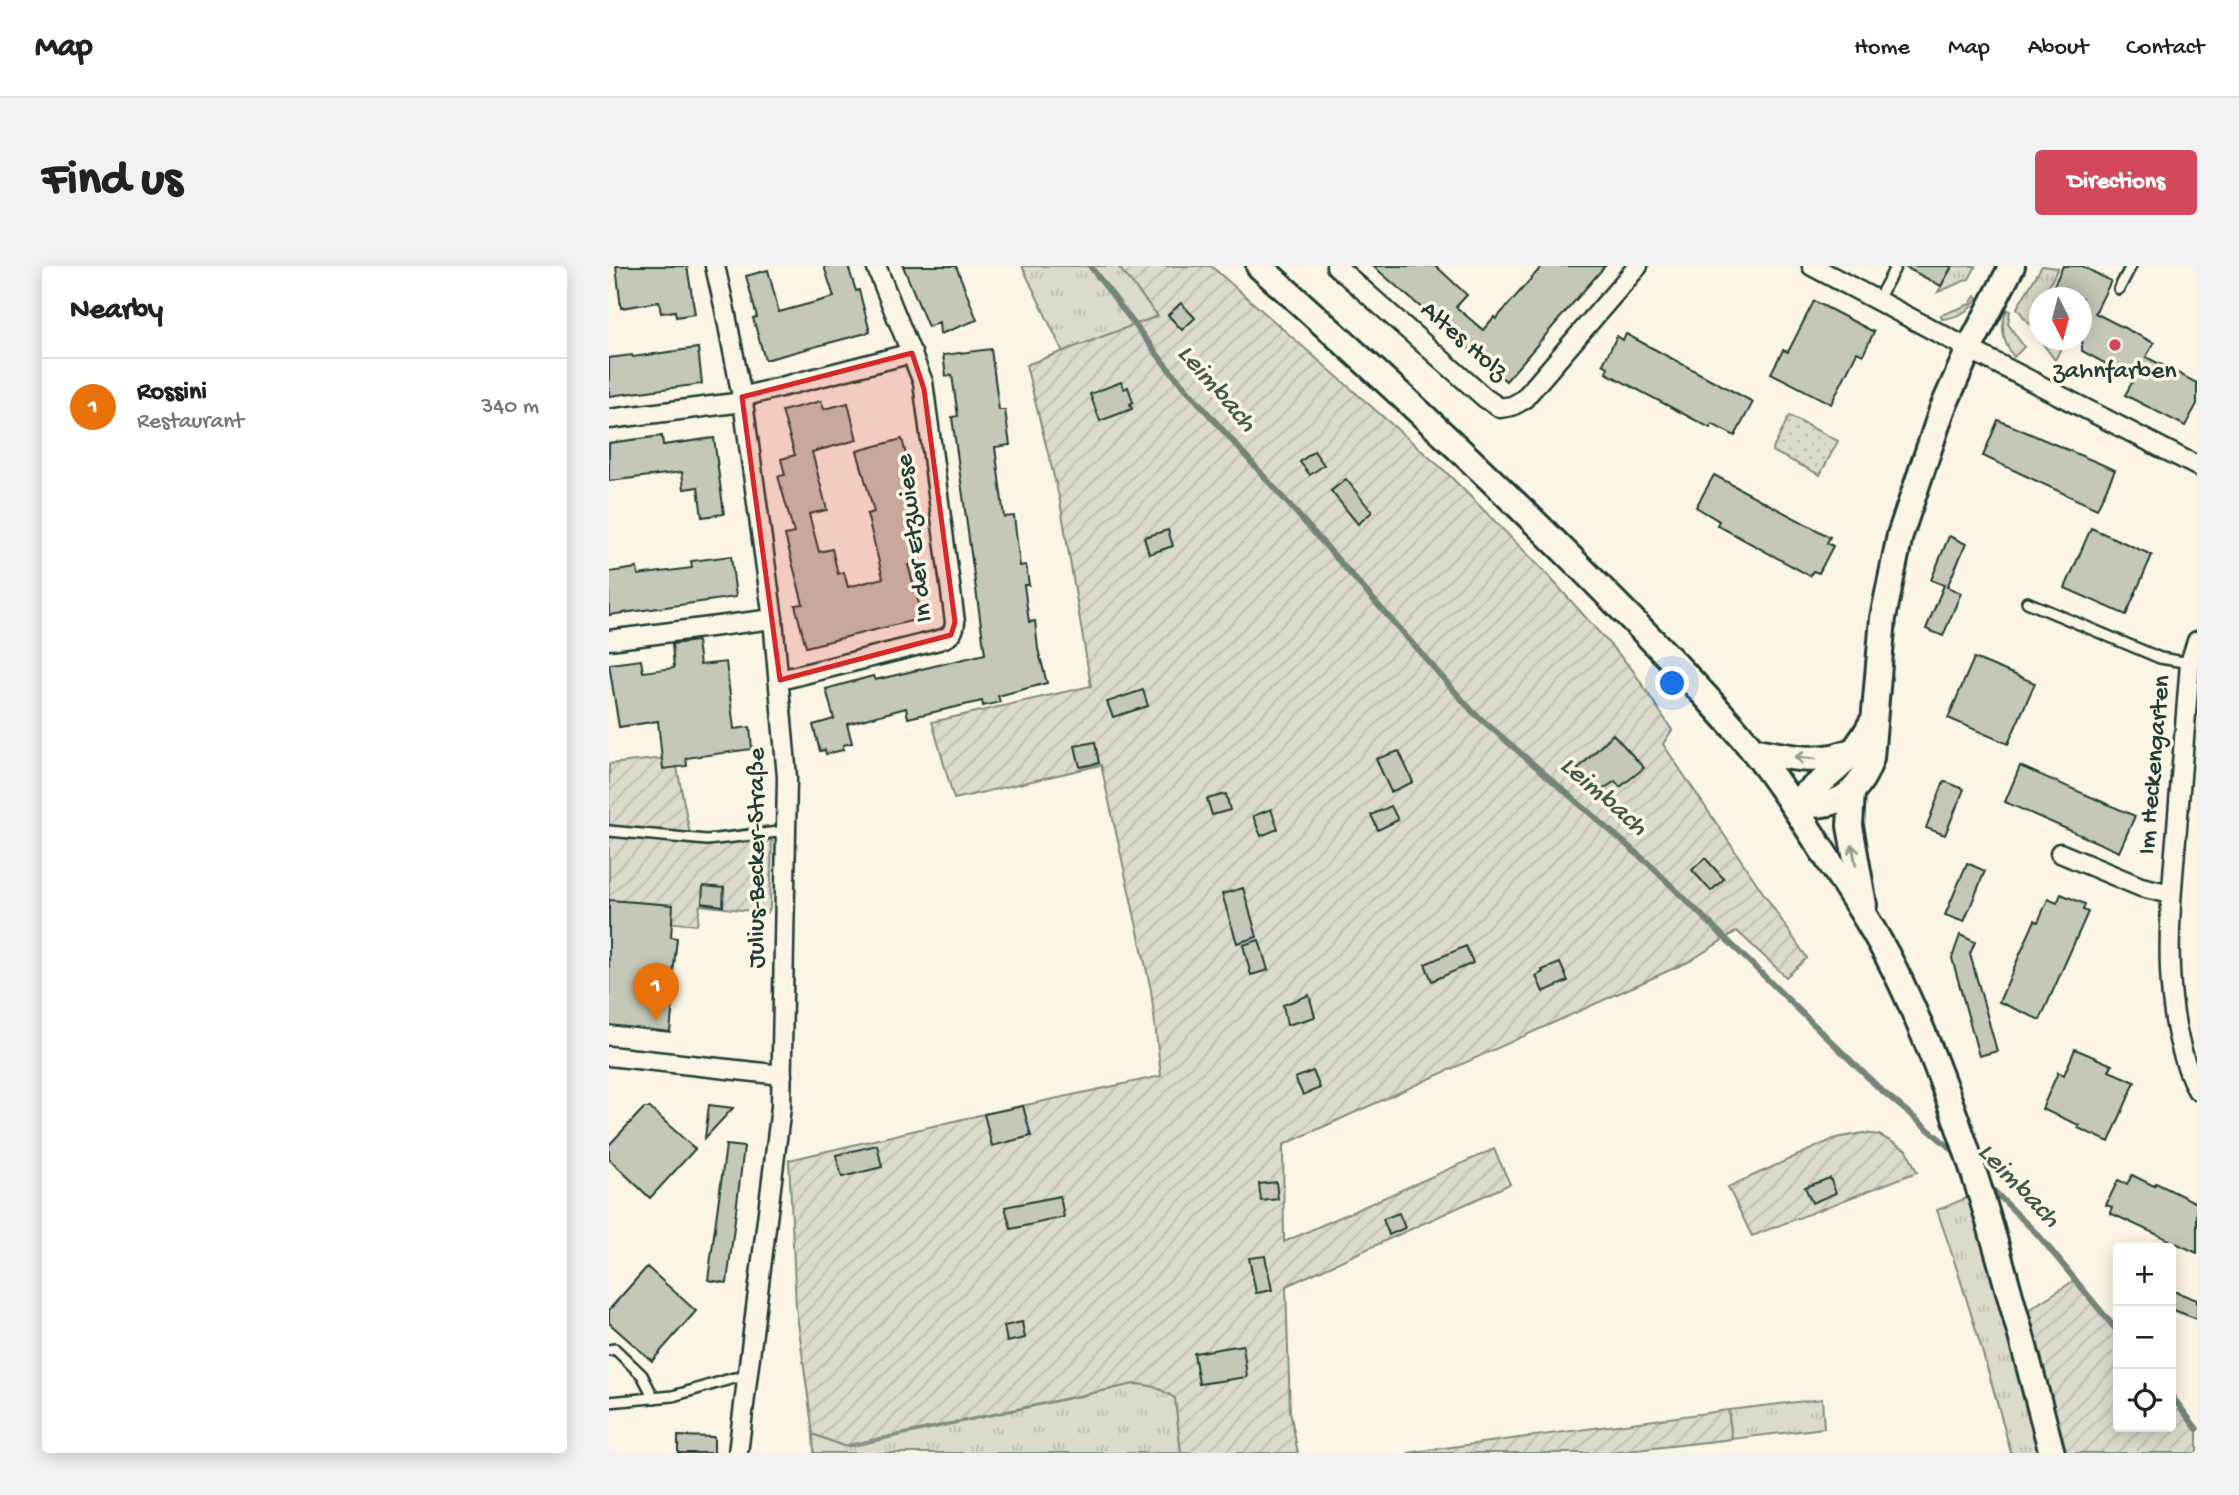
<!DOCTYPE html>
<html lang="en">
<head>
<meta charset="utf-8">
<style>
  body { margin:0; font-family:"Gochi Hand",sans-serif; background:#f2f2f2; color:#222 }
  .controls { position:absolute; right:21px; bottom:21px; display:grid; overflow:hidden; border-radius:7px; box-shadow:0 4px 18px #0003 }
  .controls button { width:63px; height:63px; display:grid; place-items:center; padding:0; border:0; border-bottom:2px solid #e0e0e0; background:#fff; color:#222; font:35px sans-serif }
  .compass { position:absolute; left:1420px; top:21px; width:63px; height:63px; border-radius:50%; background:#fff; box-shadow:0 4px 18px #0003; rotate:174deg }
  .you { position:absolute; left:1064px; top:418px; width:24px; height:24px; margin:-18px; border:5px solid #fff; border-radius:50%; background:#1a73e8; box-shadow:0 0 0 10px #1a73e833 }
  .badge { display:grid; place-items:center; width:46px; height:46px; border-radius:50%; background:#d1495b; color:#fff; font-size:23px; font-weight:700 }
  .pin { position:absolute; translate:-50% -58px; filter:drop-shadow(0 2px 4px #0008) }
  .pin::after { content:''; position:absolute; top:37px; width:24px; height:21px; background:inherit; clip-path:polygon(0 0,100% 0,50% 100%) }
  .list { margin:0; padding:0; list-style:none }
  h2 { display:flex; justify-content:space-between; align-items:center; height:91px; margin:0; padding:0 28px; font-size:30px }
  h2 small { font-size:23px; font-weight:400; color:#767676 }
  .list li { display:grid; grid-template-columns:46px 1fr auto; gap:21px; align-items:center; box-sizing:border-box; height:98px; padding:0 28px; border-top:2px solid #e0e0e0 }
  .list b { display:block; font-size:26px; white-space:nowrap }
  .list p { margin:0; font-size:23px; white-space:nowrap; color:#767676 }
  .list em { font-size:23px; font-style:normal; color:#767676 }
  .icon { flex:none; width:38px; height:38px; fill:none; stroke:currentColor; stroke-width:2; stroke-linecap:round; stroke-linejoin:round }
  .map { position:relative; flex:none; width:1588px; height:1187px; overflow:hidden; border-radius:7px }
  header { display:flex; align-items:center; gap:42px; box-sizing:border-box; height:98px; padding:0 35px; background:#fff; border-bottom:2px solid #e0e0e0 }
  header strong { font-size:33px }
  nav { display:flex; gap:38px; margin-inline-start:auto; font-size:24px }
  .intro { display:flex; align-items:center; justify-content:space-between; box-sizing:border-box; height:168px; padding:0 42px }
  h1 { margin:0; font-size:49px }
  .button { padding:18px 32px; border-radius:7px; background:#d1495b; color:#fff; font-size:24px; font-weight:700 }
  main { display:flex; gap:42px; padding:0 42px }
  aside { flex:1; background:#fff; border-radius:7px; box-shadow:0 4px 18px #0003 }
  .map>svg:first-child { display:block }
  .grass { fill:url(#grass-tufts); stroke:#7e8c80; stroke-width:2 }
  .park { fill:url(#park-dots); stroke:#7e8c80; stroke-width:2 }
  .garden { fill:url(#garden-furrows); stroke:#7e8c80; stroke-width:2 }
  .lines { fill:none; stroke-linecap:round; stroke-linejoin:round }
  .stream { stroke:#758479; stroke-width:6 }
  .building { fill:#c5c7b9; stroke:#1f3d34; stroke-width:2 }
  .lane-casing { stroke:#1f3d34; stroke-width:14 }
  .street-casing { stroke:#1f3d34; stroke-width:23 }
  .secondary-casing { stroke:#1f3d34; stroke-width:30 }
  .lane { stroke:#fcf5e5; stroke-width:9 }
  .street { stroke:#fcf5e5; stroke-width:18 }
  .secondary { stroke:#fcf5e5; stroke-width:24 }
  .oneway { stroke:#8e998c }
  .marked { fill:#d62828; fill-opacity:0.2; stroke:#d62828; stroke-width:5; stroke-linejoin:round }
  .poi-dot { fill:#d1495b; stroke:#fcf5e5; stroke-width:2.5 }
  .labels { text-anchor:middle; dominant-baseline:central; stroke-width:7; stroke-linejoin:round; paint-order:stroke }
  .street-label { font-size:26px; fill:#1f3d34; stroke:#fcf5e5 }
  .poi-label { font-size:26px; fill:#1f3d34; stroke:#fcf5e5 }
  .water-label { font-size:28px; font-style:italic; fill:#435a51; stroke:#fcf5e5 }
</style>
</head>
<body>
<header>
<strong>Map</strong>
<nav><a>Home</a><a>Map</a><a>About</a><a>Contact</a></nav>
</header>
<div class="intro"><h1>Find us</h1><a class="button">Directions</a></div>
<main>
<aside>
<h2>Nearby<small></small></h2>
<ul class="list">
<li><span class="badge" style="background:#e8710a">1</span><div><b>Rossini</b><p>Restaurant</p></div><em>340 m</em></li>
</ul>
</aside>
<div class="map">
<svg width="1588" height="1187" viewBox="0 0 1588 1187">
  <defs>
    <pattern id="grass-tufts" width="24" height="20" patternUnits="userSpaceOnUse" patternTransform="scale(1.75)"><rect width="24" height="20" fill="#dcdacc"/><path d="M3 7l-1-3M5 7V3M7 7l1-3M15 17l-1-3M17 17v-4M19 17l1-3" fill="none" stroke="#bcbcb0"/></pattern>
    <pattern id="park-dots" width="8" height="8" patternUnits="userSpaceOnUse" patternTransform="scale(1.75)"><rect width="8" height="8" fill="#dcdacc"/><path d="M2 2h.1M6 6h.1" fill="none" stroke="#bcbcb0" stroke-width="1.8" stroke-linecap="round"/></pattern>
    <pattern id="garden-furrows" width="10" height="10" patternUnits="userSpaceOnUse" patternTransform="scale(1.75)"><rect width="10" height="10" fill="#dcdacc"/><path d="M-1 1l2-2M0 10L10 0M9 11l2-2" fill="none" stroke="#bcbcb0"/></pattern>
  </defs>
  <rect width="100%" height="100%" fill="#fcf5e5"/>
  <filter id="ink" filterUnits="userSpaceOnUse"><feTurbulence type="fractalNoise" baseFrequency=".0143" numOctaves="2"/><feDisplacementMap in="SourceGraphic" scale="14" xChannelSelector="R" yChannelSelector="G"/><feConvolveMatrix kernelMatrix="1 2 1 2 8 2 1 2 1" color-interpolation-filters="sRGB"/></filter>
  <g filter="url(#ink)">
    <!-- grass -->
    <g class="grass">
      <path d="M413,0H509L549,50L454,86Z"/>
      <path d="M1344,0H1367L1360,13L1329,26Z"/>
      <path d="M1433,0L1449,2L1434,31L1430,32V38L1420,58L1408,42Z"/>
      <path d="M1366,30L1369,32C1359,46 1350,51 1333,53L1332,49L1361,38Z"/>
      <path d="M1398,43L1401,45L1399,58L1415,81L1405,91C1394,77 1391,60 1398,43Z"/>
      <path d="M1431,74H1453L1455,76L1446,94Z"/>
      <path d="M1360,931L1430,1187H1402C1380,1105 1356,1024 1328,944Z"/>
      <path d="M525,1118C542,1118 552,1123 566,1132L572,1187H205L204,1168L234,1180H244Z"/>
      <path d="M1213,1133L1215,1162L1123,1173L1119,1144Z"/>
    </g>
    <!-- park -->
    <path class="park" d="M1180,150L1229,175L1211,209L1163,185Z"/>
    <!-- garden -->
    <g class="garden">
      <path d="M509,0H602L837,206L935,305L1023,403L1063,464L1054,478L1198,692L1177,711L1128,665L1081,695L674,879L675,976L885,883L901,918L677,1020L681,1145L689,1187H572L566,1132C552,1123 542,1118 525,1118L234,1180L204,1168L187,1041L180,894L375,848L552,810L542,724L492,499L345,533L323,456L482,420L451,235L417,99L549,50Z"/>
      <path d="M66,491L81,568H101L158,560L159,574L163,575L161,643L158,647L91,639L88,659L0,651V498Z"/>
      <path d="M1254,867L1270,869L1298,884L1308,906L1143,970L1119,921L1227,872Z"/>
      <path d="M1466,1014L1509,1066V1161H1562V1129L1588,1163V1187H1454L1416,1046Z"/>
      <path d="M1119,1144L1123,1173L1001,1187H798Z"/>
    </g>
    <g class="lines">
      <!-- stream -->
      <g class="stream">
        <path d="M481,0L558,101L864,446L1041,599L1271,823L1351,890"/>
        <path d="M1378,918L1431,971L1509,1066"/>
        <path d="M1562,1129L1588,1163"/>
      </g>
    </g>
    <!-- building -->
    <g class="building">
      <path d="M7,0H78L86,48L67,51L66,45L52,47L50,36L12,42Z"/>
      <path d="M215,0H239L247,25L250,24L261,66L156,94L144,52L148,51L137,10L159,4L170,46L225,31Z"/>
      <path d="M294,0H347L368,54L331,68L330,56L319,61Z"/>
      <path d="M764,0H827L858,29L847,41L874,64L885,51L887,53L933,0H996L897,115Z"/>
      <path d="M1294,0H1343L1332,20Z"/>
      <path d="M1454,0H1473L1502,15L1486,47L1545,77L1537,91L1588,117V138L1576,160L1516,129L1525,113L1473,85V32H1439Z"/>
      <path d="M1205,35L1265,66L1254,89L1248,86L1222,138L1162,107L1174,84L1179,86Z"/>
      <path d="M572,37L586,52L573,64L559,49Z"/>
      <path d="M1017,68L1144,136L1126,170L1103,158L1101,162L997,107L999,101L994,98L1008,70L1014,74Z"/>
      <path d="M89,82L93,118L0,130V92L23,89L24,91Z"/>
      <path d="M382,83L390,144H396L401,179L386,181L395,251L405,250L411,300L417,299L420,319H415L420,356L426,355L429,383L438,417L389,430L391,436L374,440L373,435L299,452L297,442L238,458L243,477L234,479V484L217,488L216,484L211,485L204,459L225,453L217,423L264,410L266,414L376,388L343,151L349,150L343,109L337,110L334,89Z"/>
      <path d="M512,116L515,123L519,121L524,136L521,138L523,143L491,155L481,128Z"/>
      <path d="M212,135L215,143L239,137L248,174L203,186L218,244L200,248L210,286L223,283L229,308L235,306L239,321L274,312L258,248L265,246L248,185L293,173L305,220L294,223L311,291H309L311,297L299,299L314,352L197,381L186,339L194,338L176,269L185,267L169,210L176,209L172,193L186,189L173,145Z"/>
      <path d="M1389,154L1506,204L1488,243L1374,190Z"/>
      <path d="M53,170L54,179L105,172L115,248L93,251L89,221L75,223L73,206L0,215V177Z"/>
      <path d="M705,185L715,199L701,209L691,196Z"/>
      <path d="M1105,209L1221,271L1218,277L1224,280L1210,307L1204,305L1201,310L1108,259L1110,255L1087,241Z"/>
      <path d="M737,213L763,246L749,258L722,225Z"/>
      <path d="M1482,262L1543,289L1517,349L1456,322Z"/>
      <path d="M559,264L564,280L540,288L535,271Z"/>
      <path d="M1340,270L1357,278L1338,321L1352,327L1334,370L1317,363L1335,319L1322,314Z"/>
      <path d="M122,290L127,331L0,349V306L28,302L29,309L83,302L82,295Z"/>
      <path d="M88,375L91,399L117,396L125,463L141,461L143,483L77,492L78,500L54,503L49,455L10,461L0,398L32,394L34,406L65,402L63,378Z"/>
      <path d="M1365,392L1426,417L1399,478L1339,452Z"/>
      <path d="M534,424L539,440L504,451L498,436Z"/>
      <path d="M1004,468L1035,502L1011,521L1006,515L987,528L969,503Z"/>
      <path d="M486,476L490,497L471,501L466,480Z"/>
      <path d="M790,485L804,516L782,526L767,493Z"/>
      <path d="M1411,500L1526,550L1510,586L1396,536Z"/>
      <path d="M1335,515L1355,523L1336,569L1317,562Z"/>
      <path d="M617,528L621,544L603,549L598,533Z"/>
      <path d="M782,540L789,554L769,564L762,549Z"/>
      <path d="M662,543L669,563L652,570L644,550Z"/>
      <path d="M1096,592L1115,613L1102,625L1083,604Z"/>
      <path d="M1358,597L1376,605L1355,656L1336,649Z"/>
      <path d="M94,620L115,622L114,640L93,637Z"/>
      <path d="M634,622L648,671L628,677L613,628Z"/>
      <path d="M1452,628L1476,638L1474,644L1479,646L1431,754L1390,736L1426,654L1429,656L1439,633L1448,637Z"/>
      <path d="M0,634L64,639L62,671L68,672L61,736L64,737L61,766L0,759Z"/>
      <path d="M1351,669L1366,676L1361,688L1388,785L1370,790L1343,692Z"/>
      <path d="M650,674L659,704L642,709L634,679Z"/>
      <path d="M857,680L864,697L823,715L816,698Z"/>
      <path d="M951,697L959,715L934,726L927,710L934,706L933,704Z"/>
      <path d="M700,729L706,751L678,759L674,739Z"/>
      <path d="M1466,783L1503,799L1500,805L1526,816L1500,876L1469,862L1470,859L1433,843L1449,806L1455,809Z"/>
      <path d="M704,805L711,822L694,829L686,812Z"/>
      <path d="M100,839L124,842L96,872Z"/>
      <path d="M414,840L422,870L383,880L375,848Z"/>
      <path d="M35,842H41L86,883L41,932L0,893V879Z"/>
      <path d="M117,879L135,881L118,1017L99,1014Z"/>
      <path d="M268,879L273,901L233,911L227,889Z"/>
      <path d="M1523,909L1545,920L1547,917L1588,937V987L1501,947L1503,941L1497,939L1509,914L1518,918Z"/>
      <path d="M1221,912L1227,927L1203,937L1196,921Z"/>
      <path d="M667,916L669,933L652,935L650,918Z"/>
      <path d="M451,930L455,951L402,963L396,941Z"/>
      <path d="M790,947L796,962L780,969L774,953Z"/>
      <path d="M656,990L663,1024L647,1027L640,992Z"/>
      <path d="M38,1001L87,1045L43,1095L0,1057V1044Z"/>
      <path d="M1562,1024L1588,1034V1053L1562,1043Z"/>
      <path d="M413,1056L416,1072L398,1076L395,1060Z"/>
      <path d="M634,1079L638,1111L590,1118L585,1087Z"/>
      <path d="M69,1170L105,1171V1187H69Z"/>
    </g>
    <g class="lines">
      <!-- lane casing -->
      <g class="lane-casing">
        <g id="lane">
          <path d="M1510,23L1522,0"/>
          <path d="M1268,35L1287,0"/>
          <path d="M1418,336L1551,392L1581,397"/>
          <path d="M0,565L98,574L178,565"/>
          <path d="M0,1084L6,1083L33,1109L45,1132"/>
          <path d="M0,1136L64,1130L125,1112H139"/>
        </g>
      </g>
      <!-- street casing -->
      <g class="street-casing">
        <g id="street">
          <path d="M106,0L116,44L134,136L164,353L178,511L172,841L129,1187"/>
          <path d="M727,0L876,132L891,142L903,140L914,134L1029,0"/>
          <path d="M1203,0L1360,83L1588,200"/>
          <path d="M133,131L303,87"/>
          <path d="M0,153L134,136"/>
          <path d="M0,374L164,353"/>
          <path d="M1588,375L1581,397C1577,452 1572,507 1568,562C1561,645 1549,747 1588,824"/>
          <path d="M171,414L330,374C340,371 345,368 346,356L314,116L267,0"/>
          <path d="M1451,587L1532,621L1562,628"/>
          <path d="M0,790L173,809"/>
        </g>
      </g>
      <!-- secondary casing -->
      <g class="secondary-casing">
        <g id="secondary">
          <path d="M650,0C763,101 875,204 982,312C1037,368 1093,423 1143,483C1172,519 1197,559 1222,598C1248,637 1273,676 1293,719C1361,865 1402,1031 1443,1187"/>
          <path d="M1144,484C1178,491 1214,500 1247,483"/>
          <path d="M1243,526L1241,560L1255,639"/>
          <path d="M1183,538C1224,543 1249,533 1262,492L1274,352L1291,269L1333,144L1360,83L1403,0"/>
          <path d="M1183,538C1216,513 1242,496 1262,458"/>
        </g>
      </g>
      <!-- lane -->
      <use href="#lane" class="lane"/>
      <!-- street -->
      <use href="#street" class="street"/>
      <!-- secondary -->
      <use href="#secondary" class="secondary"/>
    </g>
    <!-- one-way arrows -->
    <defs><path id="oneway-shaft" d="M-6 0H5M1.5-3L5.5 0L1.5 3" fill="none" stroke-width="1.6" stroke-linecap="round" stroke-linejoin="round" transform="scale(1.75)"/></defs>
    <g class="oneway">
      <use href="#oneway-shaft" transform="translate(1196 492) rotate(-175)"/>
      <use href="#oneway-shaft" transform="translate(1245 589) rotate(-100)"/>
    </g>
  </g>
  <!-- marked area -->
  <path class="marked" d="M303,87L315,123L346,356L342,369L171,414L133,131Z"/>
  <!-- markers -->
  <circle class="poi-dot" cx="1506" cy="79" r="7"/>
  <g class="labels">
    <!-- street labels -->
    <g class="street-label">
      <text transform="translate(854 76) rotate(41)">Altes Holz</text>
      <text transform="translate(307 272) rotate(-97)">In der Etzwiese</text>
      <text transform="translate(1547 499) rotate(-85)">Im Heckengarten</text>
      <text transform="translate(149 592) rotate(-90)">Julius-Becker-Straße</text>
    </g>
    <!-- poi labels -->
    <g class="poi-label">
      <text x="1506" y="106">zahnfarben</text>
    </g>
    <!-- water labels -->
    <g class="water-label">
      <text transform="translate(607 123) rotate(49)">Leimbach</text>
      <text transform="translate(994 531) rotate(41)">Leimbach</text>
      <text transform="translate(1409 920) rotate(46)">Leimbach</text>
    </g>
  </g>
</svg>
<div class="controls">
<button>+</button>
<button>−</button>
<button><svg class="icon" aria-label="locate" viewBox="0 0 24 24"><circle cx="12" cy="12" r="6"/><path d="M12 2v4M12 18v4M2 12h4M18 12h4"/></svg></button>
</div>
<svg class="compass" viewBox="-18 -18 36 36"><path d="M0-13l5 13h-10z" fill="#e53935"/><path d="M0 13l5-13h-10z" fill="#767676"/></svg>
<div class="you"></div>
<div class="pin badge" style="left:47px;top:755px;background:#e8710a">1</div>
</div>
</main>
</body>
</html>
